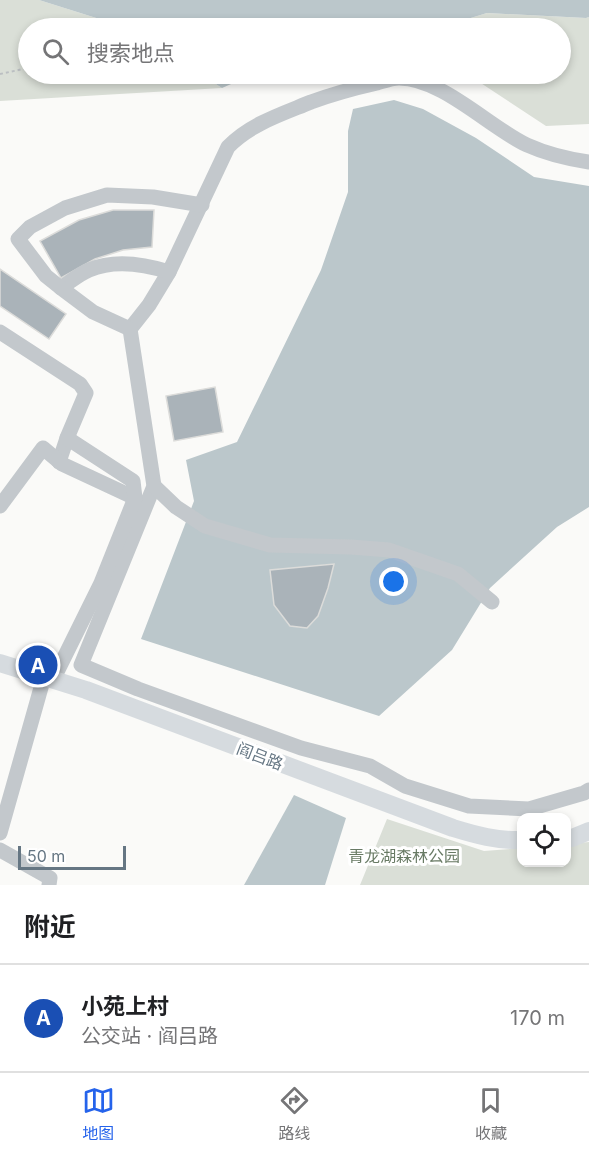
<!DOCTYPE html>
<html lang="zh">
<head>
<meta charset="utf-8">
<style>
  body { margin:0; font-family:Inter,"Noto Sans SC",sans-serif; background:#f6f6f6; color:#202124 }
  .controls { position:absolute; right:18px; bottom:18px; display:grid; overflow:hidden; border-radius:12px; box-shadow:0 3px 9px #0003 }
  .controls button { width:54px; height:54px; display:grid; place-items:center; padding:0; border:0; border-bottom:2px solid #e0e0e0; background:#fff; color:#202124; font:30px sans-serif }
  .scale { position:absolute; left:18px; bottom:15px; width:108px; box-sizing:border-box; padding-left:6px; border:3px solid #657683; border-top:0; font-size:16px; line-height:21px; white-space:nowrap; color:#657683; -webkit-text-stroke:4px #fff; paint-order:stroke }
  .you { position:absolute; left:394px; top:582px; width:21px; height:21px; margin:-15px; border:4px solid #fff; border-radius:50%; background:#1a73e8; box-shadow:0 0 0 9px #1a73e833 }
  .badge { display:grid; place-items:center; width:39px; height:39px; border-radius:50%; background:#2563eb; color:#fff; font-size:20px; font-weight:700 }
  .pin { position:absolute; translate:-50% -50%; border:3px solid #fff; box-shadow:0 2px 6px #0006 }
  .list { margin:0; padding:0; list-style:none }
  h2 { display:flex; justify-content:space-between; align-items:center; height:78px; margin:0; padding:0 24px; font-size:26px }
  h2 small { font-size:20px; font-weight:400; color:#757577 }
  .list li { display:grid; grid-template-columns:39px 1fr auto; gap:18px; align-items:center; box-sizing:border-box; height:108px; padding:0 24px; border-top:2px solid #e0e0e0 }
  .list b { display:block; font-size:22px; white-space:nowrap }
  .list p { margin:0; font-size:20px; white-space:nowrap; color:#757577 }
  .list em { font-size:20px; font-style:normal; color:#757577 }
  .icon { flex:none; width:33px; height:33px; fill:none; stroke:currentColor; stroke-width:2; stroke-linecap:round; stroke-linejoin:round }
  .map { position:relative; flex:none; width:589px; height:885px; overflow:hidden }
  .search { position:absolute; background:#fff; box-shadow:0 3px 9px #0003; left:18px; right:18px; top:18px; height:66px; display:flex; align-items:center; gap:15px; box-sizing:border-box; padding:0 21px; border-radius:33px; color:#757577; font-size:22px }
  .sheet { height:186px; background:#fff }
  nav { display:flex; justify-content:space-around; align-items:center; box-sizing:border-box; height:84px; border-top:2px solid #e0e0e0; background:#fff; font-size:16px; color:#757577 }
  nav a { display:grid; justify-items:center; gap:3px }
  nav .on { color:#2563eb }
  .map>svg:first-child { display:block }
  .green { fill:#dadfd7 }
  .water { fill:#bbc7cb }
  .building { fill:#aab3b9; stroke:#dcdcda; stroke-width:1.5 }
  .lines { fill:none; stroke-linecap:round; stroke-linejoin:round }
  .path { stroke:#bbbfc2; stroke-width:2; stroke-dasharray:3 3; stroke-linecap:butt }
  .minor { stroke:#c3c8cc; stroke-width:15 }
  .major { stroke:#d6dbdf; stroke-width:18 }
  .labels { text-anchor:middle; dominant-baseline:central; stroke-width:6; stroke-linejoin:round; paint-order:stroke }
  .street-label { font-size:16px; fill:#657683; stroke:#fff }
  .park-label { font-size:16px; fill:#687a64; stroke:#fff }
</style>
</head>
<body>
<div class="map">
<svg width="589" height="885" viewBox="0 0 589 885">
  <rect width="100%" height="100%" fill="#fafaf8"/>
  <!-- green -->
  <g class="green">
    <path d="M0,0H39L128,28H28V74H200L222,88L0,101Z"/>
    <path d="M487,13L586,18L589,17V124L546,126L467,74H560V28H438Z"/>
    <path d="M387,819L484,851L521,848L522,862H566L567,844L589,842V885H360Z"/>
  </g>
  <!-- water -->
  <g class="water">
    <path d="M39,0H589V17L586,18L487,13L438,28H128Z"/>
    <path d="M200,74H254L222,88Z"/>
    <path d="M394,100L423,109L476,138L534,177L589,186V507L557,527L490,588L452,650L379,716L141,639L194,501L186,460L237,442L321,270L348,192V131L353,109Z"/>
    <path d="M294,795L346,818L325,885H244Z"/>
  </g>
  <!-- building -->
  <g class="building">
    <path d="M113,210H154L152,247L123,250L95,259L61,278L40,241L79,220Z"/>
    <path d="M0,269L66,314L49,339L0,306Z"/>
    <path d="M215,387L223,432L174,441L166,396Z"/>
    <path d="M334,564L328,588L318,616L307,628L290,626L274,605L270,570Z"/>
  </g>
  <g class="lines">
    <!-- path -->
    <g class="path">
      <path d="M247,28L294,19L298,28"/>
      <path d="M0,74L28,68"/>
      <path d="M319,74L323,82"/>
    </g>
    <!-- minor -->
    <g class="minor">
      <path d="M589,162C568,159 547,154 527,145C489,127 442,78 399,78C392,78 384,81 377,83C355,88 333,94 311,102C282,114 250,124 228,147L169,272L149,305L130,329L154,486L81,665L138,689L301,748L370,766L405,786L469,806L529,809L584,793L589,790"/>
      <path d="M61,288C70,282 79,274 89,270C115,259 144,264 169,272"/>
      <path d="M130,329L93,312L61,288L46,276L18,239L30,227L65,208L107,195L153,197L202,205"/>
      <path d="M0,332L80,384L86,393L67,438L59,462"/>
      <path d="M154,486L176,507L205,526L270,545L351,547L389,550L458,574L492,602"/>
      <path d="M0,506L43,448L62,464L135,498"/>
      <path d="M53,680L101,583L135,498L133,481L67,438"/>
      <path d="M0,833L44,677"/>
      <path d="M0,850L50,878L49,885"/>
    </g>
    <!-- major -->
    <g class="major">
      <path d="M0,663L86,690L453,828C476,835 497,841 522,840"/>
      <path d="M566,838H572L589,831"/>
    </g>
  </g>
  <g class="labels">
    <!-- street labels -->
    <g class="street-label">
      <text transform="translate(260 756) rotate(21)">阎吕路</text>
    </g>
    <!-- park labels -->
    <g class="park-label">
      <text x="404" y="856">青龙湖森林公园</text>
    </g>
  </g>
</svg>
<div class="controls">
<button><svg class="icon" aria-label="locate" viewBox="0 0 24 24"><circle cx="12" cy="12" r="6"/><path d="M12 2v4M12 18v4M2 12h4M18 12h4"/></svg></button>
</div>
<div class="scale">50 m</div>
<div class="you"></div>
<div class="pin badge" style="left:38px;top:665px;background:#1a4fb4">A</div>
<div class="search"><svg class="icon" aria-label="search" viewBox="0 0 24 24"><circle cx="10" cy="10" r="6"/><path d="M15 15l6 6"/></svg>搜索地点</div>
</div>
<section class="sheet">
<h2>附近<small></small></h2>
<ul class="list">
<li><span class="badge" style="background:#1a4fb4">A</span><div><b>小苑上村</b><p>公交站 · 阎吕路</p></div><em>170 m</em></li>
</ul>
</section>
<nav>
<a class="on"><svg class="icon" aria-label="map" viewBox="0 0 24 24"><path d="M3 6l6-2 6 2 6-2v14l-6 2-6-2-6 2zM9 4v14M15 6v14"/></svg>地图</a>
<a><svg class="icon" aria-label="directions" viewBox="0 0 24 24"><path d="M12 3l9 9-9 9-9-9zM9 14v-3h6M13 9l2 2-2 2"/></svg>路线</a>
<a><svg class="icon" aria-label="saved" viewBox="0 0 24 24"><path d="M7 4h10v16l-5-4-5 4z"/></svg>收藏</a>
</nav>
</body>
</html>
